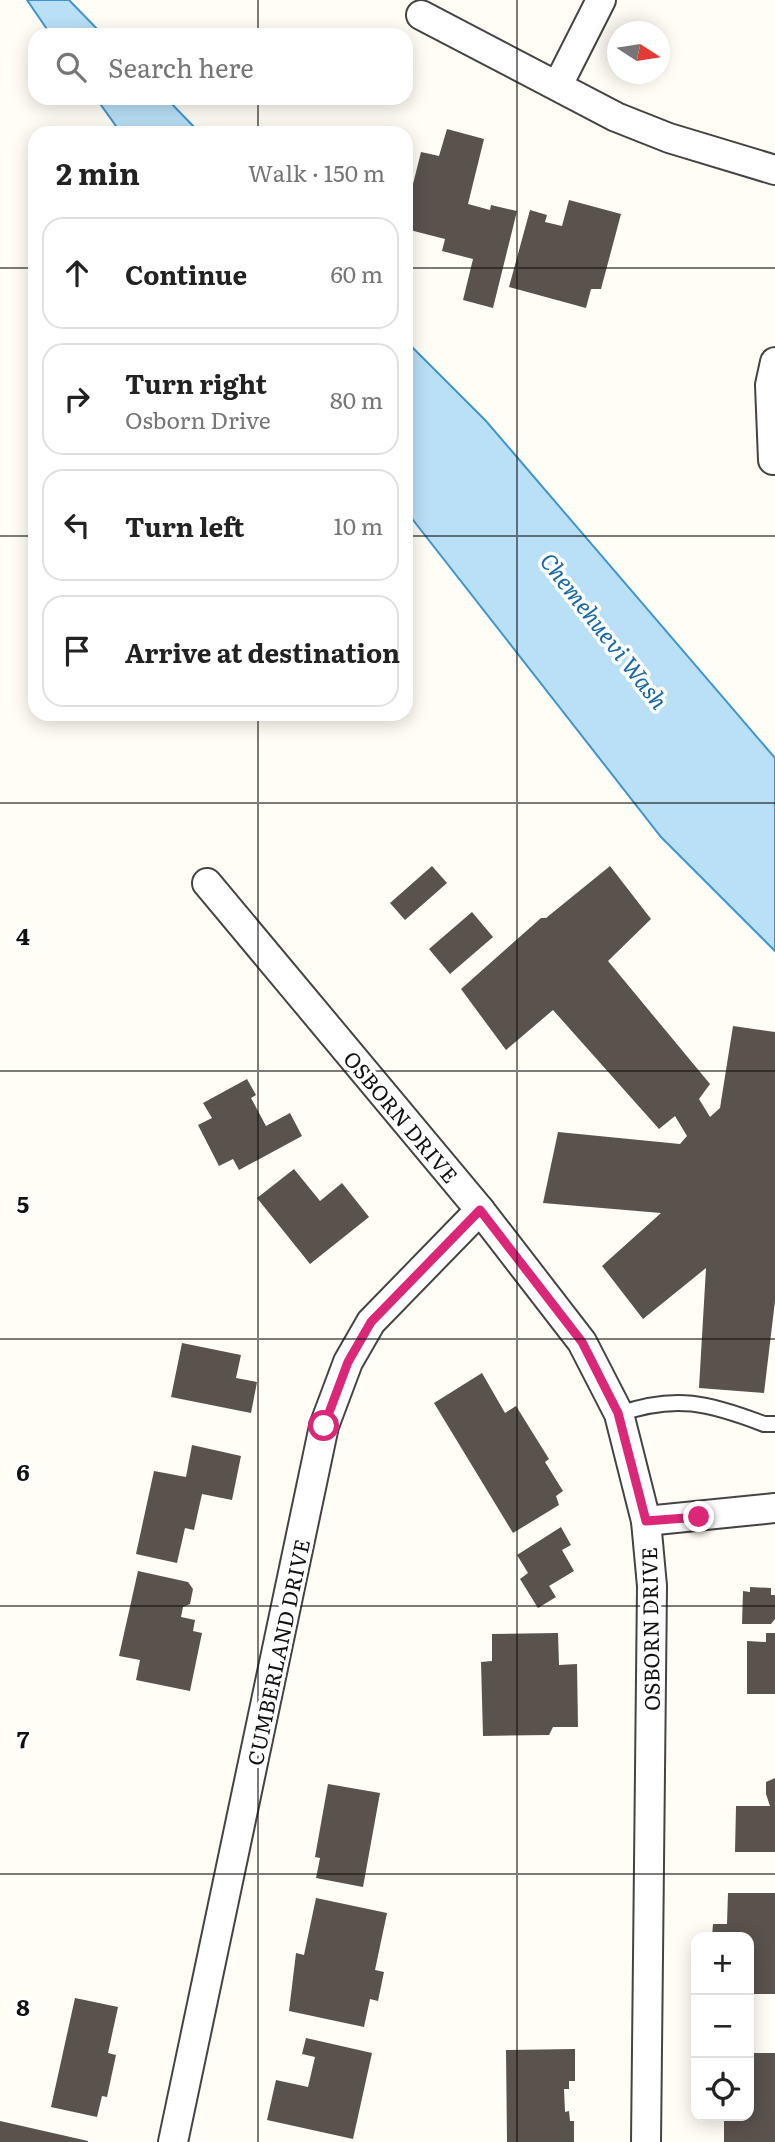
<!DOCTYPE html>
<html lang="en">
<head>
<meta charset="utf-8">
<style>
  body { margin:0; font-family:Literata,serif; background:#f6f6f6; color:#222 }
  .controls { position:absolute; right:21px; bottom:21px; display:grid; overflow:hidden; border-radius:14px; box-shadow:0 4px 18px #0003 }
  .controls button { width:63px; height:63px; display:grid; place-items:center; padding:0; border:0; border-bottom:2px solid #e0e0e0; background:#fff; color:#222; font:35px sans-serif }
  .compass { position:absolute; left:607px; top:21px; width:63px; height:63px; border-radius:50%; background:#fff; box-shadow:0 4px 18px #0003; rotate:102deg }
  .stop { position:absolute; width:21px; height:21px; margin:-16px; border:5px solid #db2777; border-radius:50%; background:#fff }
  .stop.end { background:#db2777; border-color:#fff; box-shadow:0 2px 7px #0008 }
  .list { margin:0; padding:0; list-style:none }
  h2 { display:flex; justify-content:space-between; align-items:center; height:91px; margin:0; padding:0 28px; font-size:30px }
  h2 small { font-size:23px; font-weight:400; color:#767676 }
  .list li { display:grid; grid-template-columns:46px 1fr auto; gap:21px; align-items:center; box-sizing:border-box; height:112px; margin:0 14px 14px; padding:0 14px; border:2px solid #e0e0e0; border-radius:21px }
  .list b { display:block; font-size:26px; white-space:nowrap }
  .list p { margin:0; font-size:23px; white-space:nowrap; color:#767676 }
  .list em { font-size:23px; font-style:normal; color:#767676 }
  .icon { flex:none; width:38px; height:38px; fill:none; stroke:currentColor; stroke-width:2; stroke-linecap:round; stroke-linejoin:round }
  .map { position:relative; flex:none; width:775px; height:2142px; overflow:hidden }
  .search { position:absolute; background:#fff; box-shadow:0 4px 18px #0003; left:28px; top:28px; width:385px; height:77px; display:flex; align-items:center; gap:18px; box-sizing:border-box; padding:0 24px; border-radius:21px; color:#767676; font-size:26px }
  .panel { position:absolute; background:#fff; box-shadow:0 4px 18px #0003; left:28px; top:126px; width:385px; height:595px; border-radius:21px }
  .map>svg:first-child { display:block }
  .water { fill:#b9e0f7; stroke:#3f96cf; stroke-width:2 }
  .building { fill:#5a524d }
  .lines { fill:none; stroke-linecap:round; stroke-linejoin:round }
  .service-casing { stroke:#444; stroke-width:18 }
  .minor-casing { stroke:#444; stroke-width:32 }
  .service { stroke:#fff; stroke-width:14 }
  .minor { stroke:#fff; stroke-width:28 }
  .route { stroke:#db2777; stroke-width:9 }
  .grid { fill:none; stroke:#111; stroke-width:2; stroke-opacity:0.55 }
  .labels { text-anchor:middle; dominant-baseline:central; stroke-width:7; stroke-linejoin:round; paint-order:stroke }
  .street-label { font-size:21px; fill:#111; stroke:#fff }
  .water-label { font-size:23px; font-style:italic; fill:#1768a6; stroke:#fff }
  .grid-label { font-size:23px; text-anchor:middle; font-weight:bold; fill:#111; stroke:#fff; stroke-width:7; stroke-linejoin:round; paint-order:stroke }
</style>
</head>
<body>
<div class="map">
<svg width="775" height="2142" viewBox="0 0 775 2142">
  <rect width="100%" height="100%" fill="#fffdf5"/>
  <!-- water -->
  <g class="water">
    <path d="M27,0H69L103,35H51Z"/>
    <path d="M96,98H166L200,133H121Z"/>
    <path d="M406,341L486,421L775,758V951L661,837L406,511Z"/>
  </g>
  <!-- building -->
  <g class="building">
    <path d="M447,129L484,139L468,204L490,210L491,205L517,211L493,308L463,300L473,259L442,251L445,239L406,229V198L409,200L421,152L439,156Z"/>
    <path d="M569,200L621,214L601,289H591L586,308L509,287L530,210L547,215L545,222L562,226Z"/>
    <path d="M432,866L447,883L405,920L390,903Z"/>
    <path d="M610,866L651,919L608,961L710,1084L699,1099L710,1117L720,1108L733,1026L775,1032V1301L764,1393L699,1388L706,1268L643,1319L602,1266L661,1213L543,1203L558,1132L680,1144L687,1136L675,1116L659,1129L553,1010L506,1050L461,989L541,918H546Z"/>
    <path d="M472,912L493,937L450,974L429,949Z"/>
    <path d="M247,1079L256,1095L251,1098L266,1126L290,1113L302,1136L239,1170L233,1159L219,1166L198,1125L212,1118L203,1103Z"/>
    <path d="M294,1169L320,1201L342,1183L369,1217L310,1264L257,1198Z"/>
    <path d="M182,1343L241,1355L236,1378L257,1382L251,1413L171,1397Z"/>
    <path d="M482,1373L505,1413L516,1406L549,1459L545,1462L563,1491L556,1496L559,1505L513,1533L434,1403Z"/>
    <path d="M192,1445L241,1456L232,1500L202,1494L194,1530L185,1528L177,1563L136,1554L154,1471L186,1477Z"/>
    <path d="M561,1527L571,1545L562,1550L574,1571L549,1586L556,1597L538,1608L520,1579L528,1573L517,1555Z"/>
    <path d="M138,1571L188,1582L193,1589L190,1604L183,1607L181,1617L195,1620L193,1631L202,1633L190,1691L136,1680L140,1660L119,1656Z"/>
    <path d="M750,1587L771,1588V1595H775V1619L771,1624H742L743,1591L750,1592Z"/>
    <path d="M558,1633L559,1665L577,1664L578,1727H553L549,1735L483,1736L481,1662L492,1661V1634Z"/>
    <path d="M766,1633H775V1694H747V1641L766,1642Z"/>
    <path d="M775,1778V1852H735L736,1806H770L766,1794V1782Z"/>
    <path d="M328,1784L380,1793L363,1887L316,1878L320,1858L315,1857Z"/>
    <path d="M728,1893H775V1994H749V1937H712L713,1924H727Z"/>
    <path d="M316,1898L387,1913L375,1970L384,1972L378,2001L370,1999L364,2027L289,2011L296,1953L304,1955Z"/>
    <path d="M75,1998L118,2007L108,2053L116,2055L107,2097L102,2096L97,2117L51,2107Z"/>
    <path d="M306,2038L372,2053L353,2139L267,2120L276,2080L308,2087L315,2057L302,2054Z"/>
    <path d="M575,2049V2081H569V2089H564L565,2112L569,2111L570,2121H574V2142H507L506,2050Z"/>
    <path d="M749,2053H775V2142H724V2120H710V2116H749Z"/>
    <path d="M0,2121L88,2141V2142H0Z"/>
  </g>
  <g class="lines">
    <!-- service casing -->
    <g class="service-casing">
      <path id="service" d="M619,1414C675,1394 709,1403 764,1424H775"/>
    </g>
    <!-- minor casing -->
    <g class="minor-casing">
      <g id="minor">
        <path d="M421,15L616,117L669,138L775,170"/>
        <path d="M558,85L601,0"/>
        <path d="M773,460L770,385L775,362"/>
        <path d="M207,883L480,1210L582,1342L619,1414L646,1521L652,1586L646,2142"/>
        <path d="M646,1521L775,1508"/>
        <path d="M173,2142L324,1426L348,1362L371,1322L480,1210"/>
      </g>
    </g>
    <!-- service -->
    <use href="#service" class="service"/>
    <!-- minor -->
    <use href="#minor" class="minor"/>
  </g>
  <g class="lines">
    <!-- route -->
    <path class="route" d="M324,1426L348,1362L371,1322L480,1210L582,1342L618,1413L646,1521L699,1517"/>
  </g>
  <!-- grid -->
  <path class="grid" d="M258,0V35M517,0V2142M258,98V133M0,268H35M406,268H775M0,536H35M406,536H775M258,714V2142M0,803H775M0,1071H775M0,1339H775M0,1606H775M0,1874H775"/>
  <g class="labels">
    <!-- street labels -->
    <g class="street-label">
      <text transform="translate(402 1116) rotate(50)">OSBORN DRIVE</text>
      <text transform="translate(649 1629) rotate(-91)">OSBORN DRIVE</text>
      <text transform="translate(277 1652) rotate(-78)">CUMBERLAND DRIVE</text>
    </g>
    <!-- water labels -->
    <g class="water-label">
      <text transform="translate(605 630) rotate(52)">Chemehuevi Wash</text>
    </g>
  </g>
  <g class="grid-label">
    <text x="23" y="945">4</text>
    <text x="23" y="1213">5</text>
    <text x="23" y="1481">6</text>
    <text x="23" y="1748">7</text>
    <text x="23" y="2016">8</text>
  </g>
</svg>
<div class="controls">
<button>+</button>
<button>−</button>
<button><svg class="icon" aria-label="locate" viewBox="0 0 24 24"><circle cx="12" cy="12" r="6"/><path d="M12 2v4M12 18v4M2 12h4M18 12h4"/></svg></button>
</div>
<svg class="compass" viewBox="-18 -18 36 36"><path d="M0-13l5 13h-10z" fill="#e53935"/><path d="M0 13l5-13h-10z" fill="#767676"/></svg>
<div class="stop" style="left:324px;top:1426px"></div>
<div class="stop end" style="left:699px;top:1517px"></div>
<div class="search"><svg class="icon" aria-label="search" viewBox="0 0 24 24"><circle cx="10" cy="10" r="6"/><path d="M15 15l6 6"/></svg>Search here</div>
<section class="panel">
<h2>2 min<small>Walk · 150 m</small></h2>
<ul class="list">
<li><svg class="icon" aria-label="ahead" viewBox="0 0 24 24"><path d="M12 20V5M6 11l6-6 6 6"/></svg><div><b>Continue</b></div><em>60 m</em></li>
<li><svg class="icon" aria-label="right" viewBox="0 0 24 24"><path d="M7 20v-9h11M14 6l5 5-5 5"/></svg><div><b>Turn right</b><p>Osborn Drive</p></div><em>80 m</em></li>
<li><svg class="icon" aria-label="left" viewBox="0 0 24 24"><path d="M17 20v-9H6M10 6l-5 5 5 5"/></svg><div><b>Turn left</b></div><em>10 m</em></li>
<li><svg class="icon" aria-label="arrive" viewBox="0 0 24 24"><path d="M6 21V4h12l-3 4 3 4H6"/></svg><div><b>Arrive at destination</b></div></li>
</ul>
</section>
</div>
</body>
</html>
